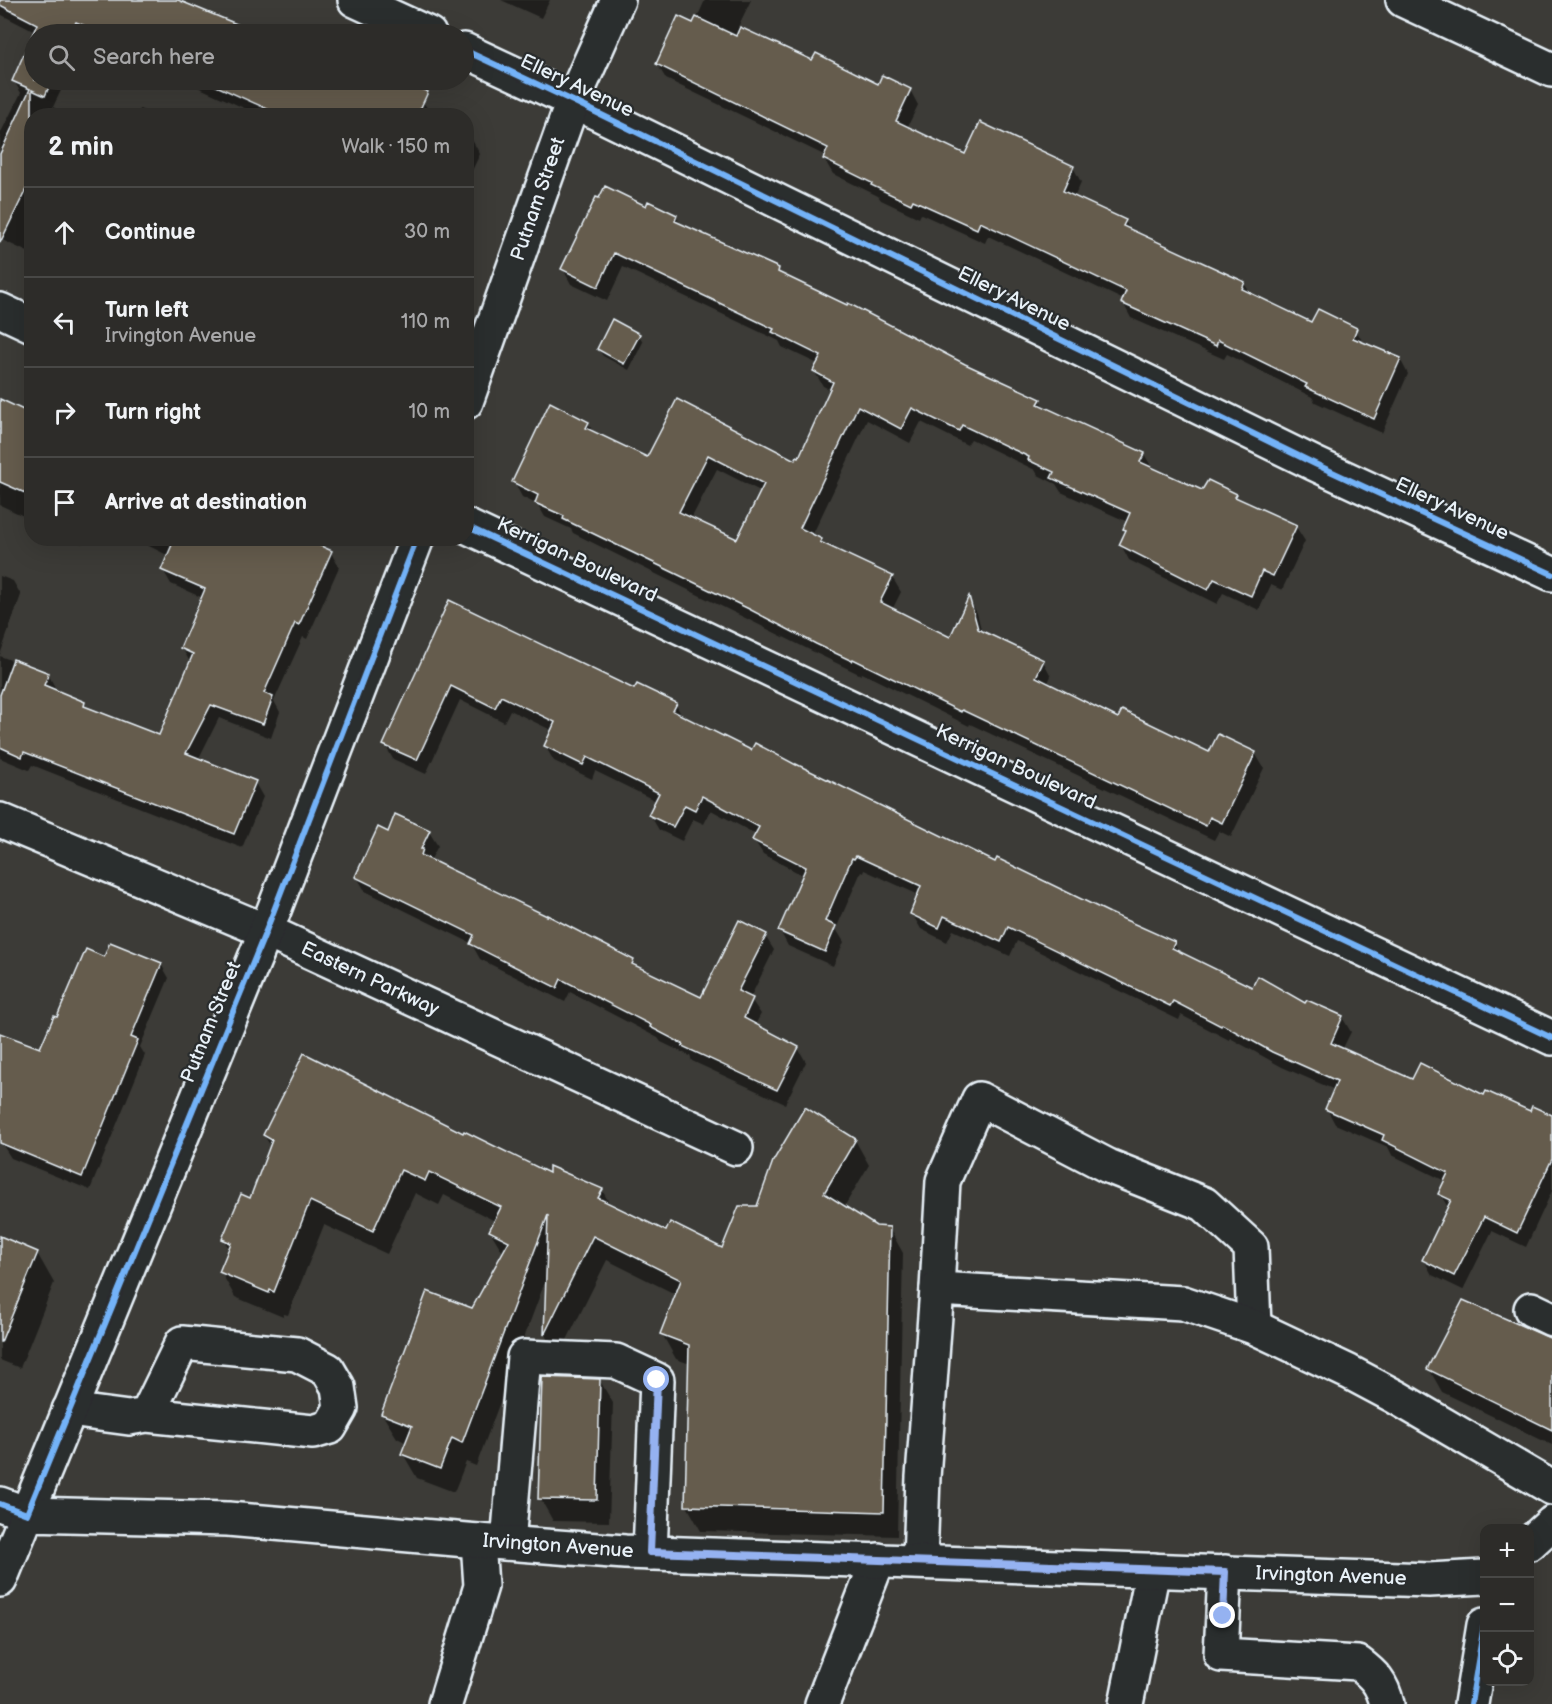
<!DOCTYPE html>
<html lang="en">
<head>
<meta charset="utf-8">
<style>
  body { margin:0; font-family:"Balsamiq Sans",sans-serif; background:#353431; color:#f1f3f6 }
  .controls { position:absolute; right:18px; bottom:18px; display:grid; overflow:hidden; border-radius:12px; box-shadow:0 6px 24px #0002 }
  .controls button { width:54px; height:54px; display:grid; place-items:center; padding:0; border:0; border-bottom:2px solid #484846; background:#2d2c29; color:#f1f3f6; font:30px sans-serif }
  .stop { position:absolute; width:18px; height:18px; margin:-14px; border:4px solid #95b2f1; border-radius:50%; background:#fff }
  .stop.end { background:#95b2f1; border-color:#fff; box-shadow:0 2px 6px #0008 }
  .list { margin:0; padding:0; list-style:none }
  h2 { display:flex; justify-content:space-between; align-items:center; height:78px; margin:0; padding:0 24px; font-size:26px }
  h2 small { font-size:20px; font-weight:400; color:#a7a7a8 }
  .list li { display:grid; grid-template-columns:39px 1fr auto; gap:18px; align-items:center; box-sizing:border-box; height:90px; padding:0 24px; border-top:2px solid #484846 }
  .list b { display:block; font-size:22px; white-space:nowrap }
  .list p { margin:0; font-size:20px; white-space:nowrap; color:#a7a7a8 }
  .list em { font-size:20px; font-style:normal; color:#a7a7a8 }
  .icon { flex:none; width:33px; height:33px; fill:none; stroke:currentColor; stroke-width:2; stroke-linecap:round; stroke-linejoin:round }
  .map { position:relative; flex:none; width:1552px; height:1704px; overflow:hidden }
  .search { position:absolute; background:#2d2c29; box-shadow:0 6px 24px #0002; left:24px; top:24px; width:450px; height:66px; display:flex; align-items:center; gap:15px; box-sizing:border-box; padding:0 21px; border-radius:33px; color:#a7a7a8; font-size:22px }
  .panel { position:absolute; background:#2d2c29; box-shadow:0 6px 24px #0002; left:24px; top:108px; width:450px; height:438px; border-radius:24px }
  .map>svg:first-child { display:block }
  .shadow { fill:#0007; fill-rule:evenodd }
  .building { fill:#655b4d; stroke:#e8f1f8; stroke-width:1.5; fill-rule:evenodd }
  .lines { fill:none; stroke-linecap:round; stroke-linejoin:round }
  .minor-casing { stroke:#e8f1f8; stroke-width:38 }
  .major-casing { stroke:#e8f1f8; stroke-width:38 }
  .minor { stroke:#2a2d2e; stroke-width:33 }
  .major { stroke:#2a2d2e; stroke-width:33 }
  .cycleway-casing { stroke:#2a2d2e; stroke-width:10 }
  .cycleway { stroke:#73b2f8; stroke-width:6 }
  .route { stroke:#95b2f1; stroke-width:8 }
  .labels { text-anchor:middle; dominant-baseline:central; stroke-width:4.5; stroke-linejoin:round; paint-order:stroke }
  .street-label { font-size:20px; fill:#e8f1f8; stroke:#2a2d2e }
</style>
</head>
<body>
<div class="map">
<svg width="1552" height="1704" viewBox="0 0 1552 1704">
  <rect width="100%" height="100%" fill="#3c3b37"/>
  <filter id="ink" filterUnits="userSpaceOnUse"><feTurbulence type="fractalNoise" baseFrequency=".0167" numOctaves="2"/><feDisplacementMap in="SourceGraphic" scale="12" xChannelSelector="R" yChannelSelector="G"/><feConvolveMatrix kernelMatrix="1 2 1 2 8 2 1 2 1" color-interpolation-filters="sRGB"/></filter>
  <g filter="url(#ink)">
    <!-- shadow -->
    <g class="shadow">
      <path d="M0,0H174L238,26L240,30L251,34H34V80H66L53,107L69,116H32V254L0,239V134L21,93L14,81L35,32L0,14Z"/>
      <path d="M501,0H550L541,18Z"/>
      <path d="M705,0H751L738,27L813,62L878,86L910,90L918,105L907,128L966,156L1073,167L1081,182L1074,198L1125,221L1131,232L1244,283L1251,294L1312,324L1356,330L1364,344L1400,359L1408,374L1382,433L1315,402L1312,397L1227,354L1224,359L1131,318L1123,303L1124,300L988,236L985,243L921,214L919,218L881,200L878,196L833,174L824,159L826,156L666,79L657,64L694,25Z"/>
      <path d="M182,80H366L394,93L423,102L433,116H262Z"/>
      <path d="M140,109L155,116H137Z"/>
      <path d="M466,138L472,140L480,154L466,183Z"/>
      <path d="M647,208L676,216L682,226L778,270L781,275L1040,400L1045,409L1144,454L1153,469L1203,492L1235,495L1238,500L1296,527L1305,541L1282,590L1271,585L1259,610L1223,593L1217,604L1129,560L1121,545L1126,533L1124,529L1128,522L1061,492L1056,484L1038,475L1035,470L971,439L967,445L921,422L910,443L867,420L812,536L821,541L823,545L892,577L901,592L892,610L951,639L969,600L977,613L982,633L1043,661L1051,676L1047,685L1118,720L1210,754L1255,753L1264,768L1231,837L1219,831L1214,840L970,724L969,726L862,673L861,675L826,658L573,533L571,529L545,517L538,505L522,497L514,482L588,423L594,433L648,459L678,401L796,462L800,459L831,390L823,386L814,371L818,364L782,347L779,341L623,267L607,301L571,284L563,269ZM717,469L762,492L738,541L691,519Z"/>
      <path d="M639,335L643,342L629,370L603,356L598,349Z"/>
      <path d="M0,401L32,416V520L0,505Z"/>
      <path d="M70,538H84L82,544Z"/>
      <path d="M110,538H125L122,545Z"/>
      <path d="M133,538H300L331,553L339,567L307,639L303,637L274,701L280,712L271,738L219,718L198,760L255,783L263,797L242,848L32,765L29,770L0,758V656L48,674L56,689L55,691L84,703L88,710L160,737L190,662L182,648L203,598L171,584L163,570L169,556Z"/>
      <path d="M0,576L13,581L21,595L0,655Z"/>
      <path d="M450,602L635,691L676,705L683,718L752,752L995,864L1174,943L1180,954L1253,989L1342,1017L1351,1032L1342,1050L1413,1081L1485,1097L1530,1113L1552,1117V1191L1526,1247L1492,1231L1463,1290L1432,1275L1424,1260L1449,1209L1440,1194L1445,1181L1392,1155L1388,1147L1335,1124L1327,1109L1335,1090L1282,1067L1230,1038L1229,1040L1181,1015L1179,1020L1017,941L1010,956L953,930L947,942L921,929L912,914L919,895L864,870L863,873L861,872L836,929L844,942L833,966L788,946L780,931L804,876L763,854L754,840L757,835L711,810L704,824L693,819L682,841L659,830L650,815L656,801L595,771L592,779L554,761L545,746L553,731L510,710L504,722L460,700L426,774L393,759L385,745Z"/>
      <path d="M396,816L429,832L438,846L430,861L633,961L637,968L701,999L765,936L774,950L750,998L761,1014L755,1025L798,1048L806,1062L785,1104L692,1061L690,1056L661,1042L658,1038L570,992L565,1002L480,959L471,943L365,891L357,877L388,834Z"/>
      <path d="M105,959L161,964L169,978L140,1047L145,1055L90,1190L11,1158L0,1141V1034L41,1050L58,1019Z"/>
      <path d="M264,1135H464L550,1175L602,1190L611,1206L666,1233L723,1250L758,1208L855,1140L869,1165L844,1207L875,1228H889L903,1253L897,1536L701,1531L687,1506L690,1364L676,1359L662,1334L677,1295L607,1260L558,1358L545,1335L546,1279L476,1466L466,1462L454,1492L417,1478L403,1454L407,1443L397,1438L382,1414L473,1310L504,1254L490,1231L495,1221L444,1195L439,1205L415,1193L387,1254L324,1225L288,1315L284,1314L283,1317L235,1297L221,1272L230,1250L223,1239L251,1199L271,1147Z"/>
      <path d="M0,1238L37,1253L54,1283L20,1368L0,1360Z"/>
      <path d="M1552,1341V1445L1442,1392L1429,1369Z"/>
      <path d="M600,1381L613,1403L609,1522L553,1521L540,1498Z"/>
    </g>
    <!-- building -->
    <g class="building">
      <path d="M0,0H178L239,25L238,27L255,34H104L76,22L70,34H34V80H52L45,96L32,90V177L0,243V154L30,89L12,81L37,24L0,5Z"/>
      <path d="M678,16L693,23L696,17L736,36L740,27L812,60L816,53L878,84L882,75L911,89L896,121L965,154L980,122L1074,166L1063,191L1126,220L1123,226L1245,282L1242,289L1311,322L1318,309L1357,328L1353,338L1401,358L1374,419L1305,387L1307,384L1218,340L1216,346L1121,303L1126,291L980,222L977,229L913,200L911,204L871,185L872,183L823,159L828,148L656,64Z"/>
      <path d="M203,80H401L428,92L417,116H283Z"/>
      <path d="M605,186L646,206L648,201L677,215L675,221L779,268L778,272L847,305L848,303L965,364L1041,399L1038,404L1145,453L1140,462L1202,490L1208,480L1237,494L1235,497L1297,525L1273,576L1262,571L1251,596L1214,579L1208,590L1119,545L1126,530L1123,529L1130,513L1051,478L1054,472L1028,460L1029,457L962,425L959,431L912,408L901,429L858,406L800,528L822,539L820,542L893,576L880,602L950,637L969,596L978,629L1044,660L1036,677L1118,718L1122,710L1209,752L1218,734L1256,752L1222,823L1210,817L1206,826L962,710L961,712L853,659L852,661L816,644L749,609L563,519L564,516L535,503L538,495L512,482L550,402L589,422L586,428L647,457L677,399L795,460L797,456L799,457L833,382L813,371L821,356L772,332L774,329L614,253L598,287L561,269L596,197L599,198ZM708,455L764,484L737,539L679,512Z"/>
      <path d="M612,319L640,334L624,364L597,349Z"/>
      <path d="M0,399L32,414V496L0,482Z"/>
      <path d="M175,538H303L332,551L299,625L295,623L264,693L273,697L263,724L211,705L186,753L256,781L234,834L24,752L22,757L0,747V695L13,659L49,673L44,685L85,702L84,706L159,735L193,654L180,648L205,589L161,570Z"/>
      <path d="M449,600L634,689L637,684L677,703L673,711L751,750L755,743L796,765V764L995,862L997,858L1110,913L1175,942L1172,948L1252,987L1258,976L1305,1003L1307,1000L1343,1016L1331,1043L1412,1079L1420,1063L1484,1095L1486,1091L1530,1111L1532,1106L1552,1115V1159L1517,1233L1484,1217L1454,1276L1422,1260L1451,1200L1438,1194L1448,1173L1382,1140L1384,1135L1325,1109L1337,1081L1272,1052L1222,1024L1221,1026L1173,1001L1170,1006L1008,927L1001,942L944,916L939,928L910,914L921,886L856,856L854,859L852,858L825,921L836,926L825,952L778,931L806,867L752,840L759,827L702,796L695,810L685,805L673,827L648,815L659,793L587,757L583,765L544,746L555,722L501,696L495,708L451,686L417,760L383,745Z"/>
      <path d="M395,814L430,830L421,849H423L421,855L547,916V915L634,960L632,964L701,997L739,920L767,934L738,991L753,998L744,1018L799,1047L777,1090L682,1046L683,1044L650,1027L651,1025L561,979L557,988L470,944L474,935L355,877L378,827L388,832Z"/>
      <path d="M110,942L162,963L131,1037L138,1040L82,1177L0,1143V1033L40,1048L54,1016L57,1017L86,949L104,957Z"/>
      <path d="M304,1053L463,1133L464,1131L549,1173V1166L603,1189L598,1198L666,1231L670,1222L722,1248L739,1206H757L773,1161L805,1107L856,1139L824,1193L876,1226L890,1227L884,1512L685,1506L689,1345L660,1334L681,1280L593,1236L544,1335L548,1215L462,1443L452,1438L440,1469L401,1454L412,1426L381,1414L427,1291L472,1308L509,1241L489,1231L501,1207L429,1172L425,1181L401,1170L373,1231L310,1201L274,1292L270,1290L269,1293L219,1272L231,1243L222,1239L241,1194L250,1198L272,1140L263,1135Z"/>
      <path d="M0,1236L38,1252L1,1342H0Z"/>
      <path d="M1463,1300L1552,1339V1430L1427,1369Z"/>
      <path d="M542,1377L600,1379L597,1500L538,1499Z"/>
    </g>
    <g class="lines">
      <!-- minor casing -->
      <g class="minor-casing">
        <g id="minor">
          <path d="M355,0L429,34"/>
          <path d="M1403,0L1552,70"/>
          <path d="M464,50L573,101L1315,464L1552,574"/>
          <path d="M0,310L32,325"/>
          <path d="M466,402L573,101L618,0"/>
          <path d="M466,526L1552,1038"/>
          <path d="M0,820L266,931L736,1148"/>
          <path d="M937,1289L943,1181L979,1099L1108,1166L1204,1204L1251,1247L1254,1327"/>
          <path d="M1531,1309L1552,1319"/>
          <path d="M69,1410L129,1418L147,1415L313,1432L330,1427L341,1408L338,1387L328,1370L297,1354L182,1343L147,1415"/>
          <path d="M0,1504L27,1514L266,931L417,538"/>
          <path d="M508,1543L524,1357L616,1361L657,1380L650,1553"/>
          <path d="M920,1561L923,1477L937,1289L1183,1303L1254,1327L1349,1372L1396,1397L1552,1488"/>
          <path d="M1225,1572L1221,1655L1358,1663C1374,1675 1382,1683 1387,1704"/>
          <path d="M445,1704L481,1586L478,1541"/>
          <path d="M822,1704L878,1560"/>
          <path d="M1126,1704L1153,1570"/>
          <path d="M1471,1704L1484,1625"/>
        </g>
      </g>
      <!-- major casing -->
      <g class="major-casing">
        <g id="major">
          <path d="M1530,1543L1552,1523"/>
          <path d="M0,1580L27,1514L228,1519L478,1541L625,1552L1429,1580L1484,1577"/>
        </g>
      </g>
      <!-- minor -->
      <use href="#minor" class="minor"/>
      <!-- major -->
      <use href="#major" class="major"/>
      <!-- cycleway casing -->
      <g class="cycleway-casing">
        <g id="cycleway">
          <path d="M464,50L573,101L1315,464L1552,574"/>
          <path d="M466,526L1552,1038"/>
          <path d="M0,1504L27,1514L266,931L417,538"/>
          <path d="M1471,1704L1484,1625"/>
        </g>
      </g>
      <!-- cycleway -->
      <use href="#cycleway" class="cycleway"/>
    </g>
  </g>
  <g class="lines" filter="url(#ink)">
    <!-- route -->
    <path class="route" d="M657,1380L650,1552L1225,1572L1223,1616"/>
  </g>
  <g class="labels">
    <!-- street labels -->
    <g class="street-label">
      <text transform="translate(577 86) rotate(25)">Ellery Avenue</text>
      <text transform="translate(538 199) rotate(-71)">Putnam Street</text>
      <text transform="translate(1014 299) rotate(26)">Ellery Avenue</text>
      <text transform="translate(1452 509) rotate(25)">Ellery Avenue</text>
      <text transform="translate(577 560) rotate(25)">Kerrigan Boulevard</text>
      <text transform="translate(1016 767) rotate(25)">Kerrigan Boulevard</text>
      <text transform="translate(370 979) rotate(25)">Eastern Parkway</text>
      <text transform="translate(211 1022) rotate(-68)">Putnam Street</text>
      <text transform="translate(558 1546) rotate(4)">Irvington Avenue</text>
      <text transform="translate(1331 1576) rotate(2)">Irvington Avenue</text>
    </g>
  </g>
</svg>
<div class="controls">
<button>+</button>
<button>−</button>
<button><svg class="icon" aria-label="locate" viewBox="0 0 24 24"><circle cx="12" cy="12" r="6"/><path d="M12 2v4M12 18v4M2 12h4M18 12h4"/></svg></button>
</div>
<div class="stop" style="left:657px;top:1380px"></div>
<div class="stop end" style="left:1223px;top:1616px"></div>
<div class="search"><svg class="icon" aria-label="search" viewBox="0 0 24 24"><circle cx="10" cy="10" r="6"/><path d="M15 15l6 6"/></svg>Search here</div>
<section class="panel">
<h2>2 min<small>Walk · 150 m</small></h2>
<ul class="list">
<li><svg class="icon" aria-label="ahead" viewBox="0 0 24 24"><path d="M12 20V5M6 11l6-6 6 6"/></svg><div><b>Continue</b></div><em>30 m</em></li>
<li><svg class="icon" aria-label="left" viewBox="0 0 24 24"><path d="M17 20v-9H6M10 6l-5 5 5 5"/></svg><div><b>Turn left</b><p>Irvington Avenue</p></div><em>110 m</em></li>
<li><svg class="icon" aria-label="right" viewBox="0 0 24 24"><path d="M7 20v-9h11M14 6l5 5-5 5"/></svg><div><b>Turn right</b></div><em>10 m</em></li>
<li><svg class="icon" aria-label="arrive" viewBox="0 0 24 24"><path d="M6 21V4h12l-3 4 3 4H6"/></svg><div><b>Arrive at destination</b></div></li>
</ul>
</section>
</div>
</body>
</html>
